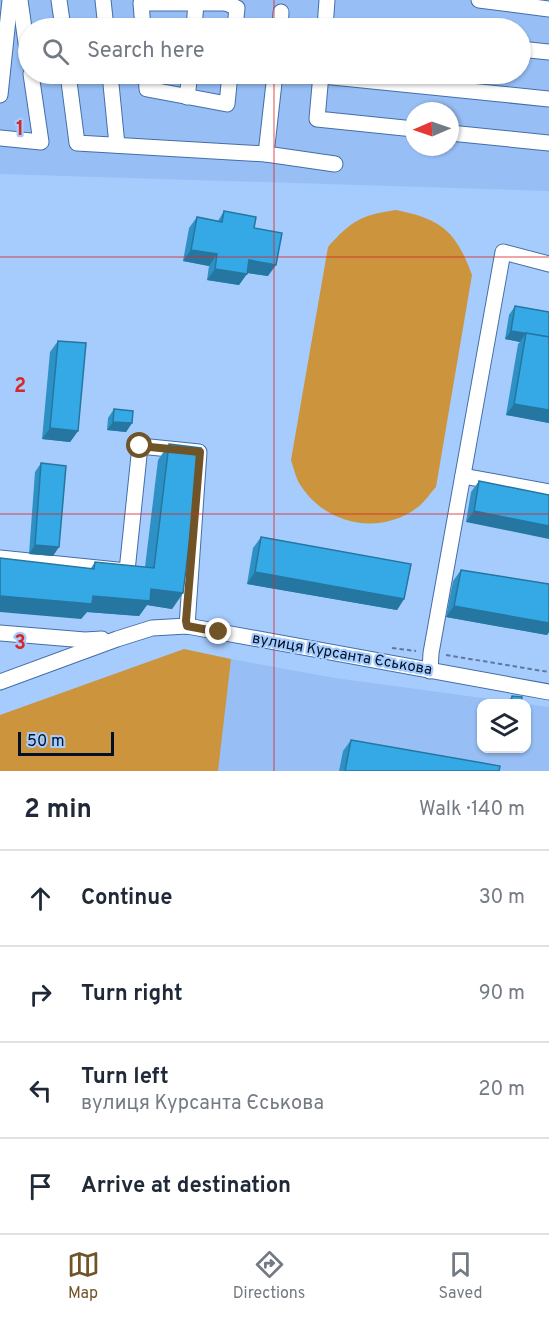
<!DOCTYPE html>
<html lang="en">
<head>
<meta charset="utf-8">
<style>
  body { margin:0; font-family:Overpass,sans-serif; background:#f6f6f7; color:#1f2937 }
  .controls { position:absolute; right:18px; bottom:18px; display:grid; overflow:hidden; border-radius:12px; box-shadow:0 2px 4px #0004 }
  .controls button { width:54px; height:54px; display:grid; place-items:center; padding:0; border:0; border-bottom:2px solid #e0e1e3; background:#fff; color:#1f2937; font:30px sans-serif }
  .compass { position:absolute; left:405px; top:102px; width:54px; height:54px; border-radius:50%; background:#fff; box-shadow:0 2px 4px #0004; rotate:268deg }
  .scale { position:absolute; left:18px; bottom:15px; width:96px; box-sizing:border-box; padding-left:6px; border:3px solid #031128; border-top:0; font-size:16px; line-height:21px; white-space:nowrap; color:#031128; -webkit-text-stroke:4px #a6ccfe; paint-order:stroke }
  .stop { position:absolute; width:18px; height:18px; margin:-14px; border:4px solid #705427; border-radius:50%; background:#fff }
  .stop.end { background:#705427; border-color:#fff; box-shadow:0 2px 6px #0008 }
  .list { margin:0; padding:0; list-style:none }
  h2 { display:flex; justify-content:space-between; align-items:center; height:78px; margin:0; padding:0 24px; font-size:26px }
  h2 small { font-size:20px; font-weight:400; color:#747a83 }
  .list li { display:grid; grid-template-columns:39px 1fr auto; gap:18px; align-items:center; box-sizing:border-box; height:96px; padding:0 24px; border-top:2px solid #e0e1e3 }
  .list b { display:block; font-size:22px; white-space:nowrap }
  .list p { margin:0; font-size:20px; white-space:nowrap; color:#747a83 }
  .list em { font-size:20px; font-style:normal; color:#747a83 }
  .icon { flex:none; width:33px; height:33px; fill:none; stroke:currentColor; stroke-width:2; stroke-linecap:round; stroke-linejoin:round }
  .map { position:relative; flex:none; width:549px; height:771px; overflow:hidden }
  .search { position:absolute; background:#fff; box-shadow:0 2px 4px #0004; left:18px; right:18px; top:18px; height:66px; display:flex; align-items:center; gap:15px; box-sizing:border-box; padding:0 21px; border-radius:33px; color:#747a83; font-size:22px }
  .sheet { height:462px; background:#fff }
  nav { display:flex; justify-content:space-around; align-items:center; box-sizing:border-box; height:84px; border-top:2px solid #e0e1e3; background:#fff; font-size:16px; color:#747a83 }
  nav a { display:grid; justify-items:center; gap:3px }
  nav .on { color:#705427 }
  .map>svg:first-child { display:block }
  .built { fill:#97bff6; fill-rule:evenodd }
  .green { fill:#cb943d }
  .lines { fill:none; stroke-linecap:round; stroke-linejoin:round }
  .minor-casing { stroke:#436ea7; stroke-width:17 }
  .path { stroke:#5e799f; stroke-width:2; stroke-dasharray:4.5 3; stroke-linecap:butt }
  .minor { stroke:#fff; stroke-width:15 }
  .wall { fill:#2e91c5 }
  .shaded-wall { fill:#2576a0 }
  .building { fill:#35a9e5; stroke:#2576a0; stroke-width:1.5 }
  .route { stroke:#705427; stroke-width:8 }
  .grid { fill:none; stroke:#d62828; stroke-width:1.5; stroke-opacity:0.55 }
  .labels { text-anchor:middle; dominant-baseline:central; stroke-width:4.5; stroke-linejoin:round; paint-order:stroke }
  .street-label { font-size:15px; fill:#031128; stroke:#a6ccfe }
  .grid-label { font-size:20px; text-anchor:middle; font-weight:bold; fill:#d62828; stroke:#a6ccfe; stroke-width:4.5; stroke-linejoin:round; paint-order:stroke }
</style>
</head>
<body>
<div class="map">
<svg width="549" height="771" viewBox="0 0 549 771">
  <rect width="100%" height="100%" fill="#a6ccfe"/>
  <!-- built -->
  <g class="built">
    <path d="M0,0H549V191L0,174ZM28,28H520V74H28ZM414,111H450V147H414Z"/>
    <path d="M231,659L335,678L549,707V771H216L226,678ZM482,704H526V748H482Z"/>
  </g>
  <!-- green -->
  <g class="green">
    <path d="M396,210C441,219 456,231 472,275L436,487C430,493 425,502 418,507C381,536 326,525 301,486C296,479 294,469 291,460L328,247C351,221 361,215 396,210Z"/>
    <path d="M184,649L231,659L218,771H0V715Z"/>
  </g>
  <g class="lines">
    <!-- minor casing -->
    <g class="minor-casing">
      <g id="minor">
        <path d="M20,0L28,57"/>
        <path d="M59,0L63,28"/>
        <path d="M103,0L106,28"/>
        <path d="M479,0L549,9"/>
        <path d="M226,3L237,8L235,28"/>
        <path d="M143,28L141,3H226L227,0"/>
        <path d="M194,28L196,3"/>
        <path d="M280,28L281,12"/>
        <path d="M325,28L327,0"/>
        <path d="M520,49L549,52"/>
        <path d="M68,74L77,143L266,154"/>
        <path d="M110,74L117,145"/>
        <path d="M146,74L147,89L227,104L230,74"/>
        <path d="M275,74L266,154L335,164"/>
        <path d="M303,74L549,99"/>
        <path d="M321,74L317,119L414,129"/>
        <path d="M0,95L10,0"/>
        <path d="M187,97L190,74"/>
        <path d="M450,133L549,143"/>
        <path d="M0,138L41,142L31,74"/>
        <path d="M463,476L549,492"/>
        <path d="M0,558L127,571L140,446L199,452L187,626"/>
        <path d="M0,633L85,640L102,639"/>
        <path d="M430,671L431,653L503,252L549,264"/>
        <path d="M0,682L117,639L152,628L187,626L549,692"/>
      </g>
    </g>
    <!-- path -->
    <g class="path">
      <path d="M392,648L416,651"/>
      <path d="M446,655L549,672"/>
    </g>
    <!-- minor -->
    <use href="#minor" class="minor"/>
  </g>
  <!-- wall -->
  <g class="wall">
    <path d="M224,211L254,228L268,276L247,273L239,285L207,280L209,266L183,261L189,228L197,217L218,221Z"/>
    <path d="M515,306L549,312V423L506,415L518,344L520,342L505,339L509,315Z"/>
    <path d="M58,341L78,431L70,442L42,439L50,352Z"/>
    <path d="M114,409L132,423L126,432L107,430L108,418Z"/>
    <path d="M169,444L183,593L172,609L147,605L139,616L87,612L81,619L91,568L95,562L145,567L158,460Z"/>
    <path d="M41,463L53,556L29,554L35,472Z"/>
    <path d="M479,481L549,495L466,522L471,492Z"/>
    <path d="M261,537L404,599L397,610L247,584L253,548Z"/>
    <path d="M461,570L549,584V632L547,635L446,617L453,581Z"/>
    <path d="M512,696L521,704H506Z"/>
    <path d="M351,740L499,771H339L343,751Z"/>
  </g>
  <!-- shaded-wall -->
  <g class="shaded-wall">
    <path d="M191,250L217,254L209,266L183,261Z"/>
    <path d="M249,260L276,265L268,276L241,272Z"/>
    <path d="M215,269L247,274L239,285L207,280Z"/>
    <path d="M511,331L526,333L520,342L505,339Z"/>
    <path d="M514,404L549,410V423L506,415Z"/>
    <path d="M113,422L132,423L126,432L107,430Z"/>
    <path d="M50,428L78,431L70,442L42,439Z"/>
    <path d="M474,511L549,526V539L466,522Z"/>
    <path d="M35,545L59,547L53,556L29,554Z"/>
    <path d="M255,572L404,599L397,610L247,584Z"/>
    <path d="M151,589L183,593L172,609L147,605L139,616L87,612L81,619L0,612V596H93Z"/>
    <path d="M454,606L549,623V632L547,635L446,617Z"/>
  </g>
  <!-- building -->
  <g class="building">
    <path d="M224,211L256,217L254,228L282,233L276,265L249,260L247,274L215,269L217,254L191,250L197,217L222,222Z"/>
    <path d="M515,306L549,312V337L511,331Z"/>
    <path d="M526,333L549,337V410L514,404Z"/>
    <path d="M58,341L86,343L78,431L50,428Z"/>
    <path d="M114,409L133,411L132,423L113,422Z"/>
    <path d="M169,444L201,448L183,593L151,589L150,601L93,596L92,604L0,596V558L94,569L95,562L154,568Z"/>
    <path d="M41,463L66,466L59,547L35,545Z"/>
    <path d="M479,481L549,495V526L474,511Z"/>
    <path d="M261,537L411,564L404,599L255,572Z"/>
    <path d="M461,570L549,584V623L454,606Z"/>
    <path d="M512,696L522,697L521,704H511Z"/>
    <path d="M351,740L500,766L499,771H345Z"/>
  </g>
  <g class="lines">
    <!-- route -->
    <path class="route" d="M140,446L200,452L186,621L187,626L219,632"/>
  </g>
  <!-- grid -->
  <path class="grid" d="M274,0V28M274,74V771M0,257H549M0,514H549"/>
  <g class="labels">
    <!-- street labels -->
    <g class="street-label">
      <text transform="translate(342 655) rotate(10)">вулиця Курсанта Єськова</text>
    </g>
  </g>
  <g class="grid-label">
    <text x="20" y="135">1</text>
    <text x="20" y="392">2</text>
    <text x="20" y="649">3</text>
  </g>
</svg>
<div class="controls">
<button><svg class="icon" aria-label="layers" viewBox="0 0 24 24"><path d="M12 4l9 5-9 5-9-5zM3 14l9 5 9-5"/></svg></button>
</div>
<svg class="compass" viewBox="-18 -18 36 36"><path d="M0-13l5 13h-10z" fill="#e53935"/><path d="M0 13l5-13h-10z" fill="#747a83"/></svg>
<div class="scale">50 m</div>
<div class="stop" style="left:140px;top:446px"></div>
<div class="stop end" style="left:219px;top:632px"></div>
<div class="search"><svg class="icon" aria-label="search" viewBox="0 0 24 24"><circle cx="10" cy="10" r="6"/><path d="M15 15l6 6"/></svg>Search here</div>
</div>
<section class="sheet">
<h2>2 min<small>Walk · 140 m</small></h2>
<ul class="list">
<li><svg class="icon" aria-label="ahead" viewBox="0 0 24 24"><path d="M12 20V5M6 11l6-6 6 6"/></svg><div><b>Continue</b></div><em>30 m</em></li>
<li><svg class="icon" aria-label="right" viewBox="0 0 24 24"><path d="M7 20v-9h11M14 6l5 5-5 5"/></svg><div><b>Turn right</b></div><em>90 m</em></li>
<li><svg class="icon" aria-label="left" viewBox="0 0 24 24"><path d="M17 20v-9H6M10 6l-5 5 5 5"/></svg><div><b>Turn left</b><p>вулиця Курсанта Єськова</p></div><em>20 m</em></li>
<li><svg class="icon" aria-label="arrive" viewBox="0 0 24 24"><path d="M6 21V4h12l-3 4 3 4H6"/></svg><div><b>Arrive at destination</b></div></li>
</ul>
</section>
<nav>
<a class="on"><svg class="icon" aria-label="map" viewBox="0 0 24 24"><path d="M3 6l6-2 6 2 6-2v14l-6 2-6-2-6 2zM9 4v14M15 6v14"/></svg>Map</a>
<a><svg class="icon" aria-label="directions" viewBox="0 0 24 24"><path d="M12 3l9 9-9 9-9-9zM9 14v-3h6M13 9l2 2-2 2"/></svg>Directions</a>
<a><svg class="icon" aria-label="saved" viewBox="0 0 24 24"><path d="M7 4h10v16l-5-4-5 4z"/></svg>Saved</a>
</nav>
</body>
</html>
